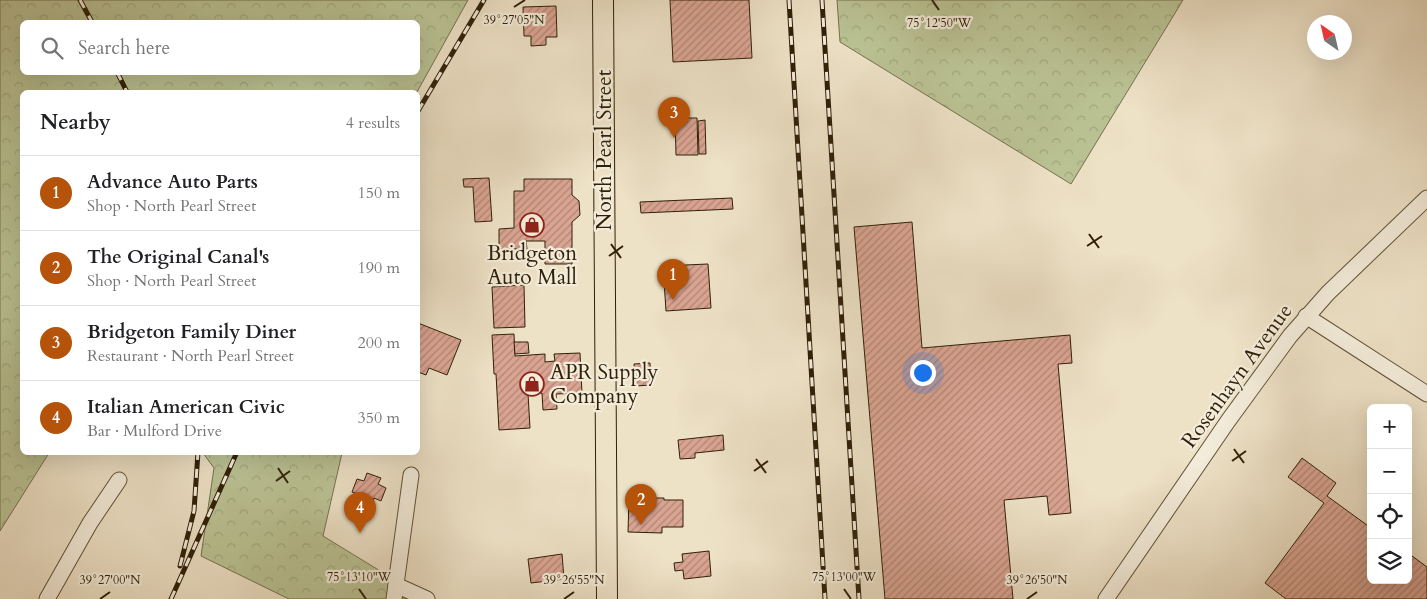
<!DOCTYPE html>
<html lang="en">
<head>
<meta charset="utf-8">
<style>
  body { margin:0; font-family:Cardo,serif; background:#f2f2f2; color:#202124 }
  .controls { position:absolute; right:15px; bottom:15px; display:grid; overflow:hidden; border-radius:8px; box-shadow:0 5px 20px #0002 }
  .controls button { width:45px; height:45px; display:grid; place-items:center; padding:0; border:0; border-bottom:1px solid #e0e0e0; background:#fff; color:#202124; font:25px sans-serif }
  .compass { position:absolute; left:1307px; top:15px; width:45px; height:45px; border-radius:50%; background:#fff; box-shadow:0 5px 20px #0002; rotate:326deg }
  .you { position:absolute; left:922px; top:372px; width:18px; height:18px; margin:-12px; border:4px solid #fff; border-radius:50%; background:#1a73e8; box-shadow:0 0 0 8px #1a73e833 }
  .badge { display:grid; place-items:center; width:32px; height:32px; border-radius:50%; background:#b45309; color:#fff; font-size:16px; font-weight:700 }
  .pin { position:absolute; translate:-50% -41px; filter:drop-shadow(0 1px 2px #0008) }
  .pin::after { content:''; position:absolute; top:26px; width:18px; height:15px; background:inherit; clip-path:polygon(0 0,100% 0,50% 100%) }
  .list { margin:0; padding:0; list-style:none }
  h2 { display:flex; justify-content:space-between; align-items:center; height:65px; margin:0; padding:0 20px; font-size:21px }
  h2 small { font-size:16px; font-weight:400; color:#757577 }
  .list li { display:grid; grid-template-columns:32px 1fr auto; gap:15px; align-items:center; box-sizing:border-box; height:75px; padding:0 20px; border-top:1px solid #e0e0e0 }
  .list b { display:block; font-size:19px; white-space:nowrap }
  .list p { margin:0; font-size:16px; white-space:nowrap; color:#757577 }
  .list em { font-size:16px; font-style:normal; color:#757577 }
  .icon { flex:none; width:28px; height:28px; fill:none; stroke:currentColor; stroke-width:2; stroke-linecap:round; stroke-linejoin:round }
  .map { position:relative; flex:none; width:1427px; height:599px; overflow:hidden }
  .search { position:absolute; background:#fff; box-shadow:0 5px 20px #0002; left:20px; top:20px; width:400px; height:55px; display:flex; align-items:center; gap:12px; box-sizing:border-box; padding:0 18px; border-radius:8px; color:#757577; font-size:19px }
  .panel { position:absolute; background:#fff; box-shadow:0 5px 20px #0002; left:20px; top:90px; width:400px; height:365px; border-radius:8px }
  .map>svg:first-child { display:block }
  .forest { fill:url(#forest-crowns); stroke:#75714e; fill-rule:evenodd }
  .building { fill:url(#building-hatch); stroke:#302008 }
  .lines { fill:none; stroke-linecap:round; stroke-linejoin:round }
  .minor-casing { stroke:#5f5038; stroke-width:17 }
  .major-casing { stroke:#302008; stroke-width:22 }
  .minor { stroke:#f3ecda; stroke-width:15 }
  .major { stroke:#ede1c6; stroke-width:20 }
  .rail-casing { stroke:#302008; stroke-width:5 }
  .rail { stroke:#f3ecda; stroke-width:3; stroke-dasharray:9; stroke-linecap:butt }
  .ticks { fill:none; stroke:#302008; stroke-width:2 }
  .labels { text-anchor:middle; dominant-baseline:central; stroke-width:4.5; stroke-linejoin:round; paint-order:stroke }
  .street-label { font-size:21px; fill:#302008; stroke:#f3ecda }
  .poi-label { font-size:21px; fill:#302008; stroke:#f3ecda }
  .ticks-label { font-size:12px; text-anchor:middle; fill:#302008; stroke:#f3ecda; stroke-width:4.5; stroke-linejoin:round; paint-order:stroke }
</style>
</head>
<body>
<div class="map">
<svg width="1427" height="599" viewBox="0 0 1427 599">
  <defs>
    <pattern id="forest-crowns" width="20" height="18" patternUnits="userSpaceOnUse" patternTransform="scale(1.25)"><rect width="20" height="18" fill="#bac294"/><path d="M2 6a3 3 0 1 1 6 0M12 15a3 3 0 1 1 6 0" fill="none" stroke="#a0a67e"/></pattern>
    <pattern id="building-hatch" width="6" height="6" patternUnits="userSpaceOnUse" patternTransform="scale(1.25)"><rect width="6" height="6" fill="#daa492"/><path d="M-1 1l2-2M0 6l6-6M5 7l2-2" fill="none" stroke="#b18575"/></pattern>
  </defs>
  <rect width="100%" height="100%" fill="#ede1c6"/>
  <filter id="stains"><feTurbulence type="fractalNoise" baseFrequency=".004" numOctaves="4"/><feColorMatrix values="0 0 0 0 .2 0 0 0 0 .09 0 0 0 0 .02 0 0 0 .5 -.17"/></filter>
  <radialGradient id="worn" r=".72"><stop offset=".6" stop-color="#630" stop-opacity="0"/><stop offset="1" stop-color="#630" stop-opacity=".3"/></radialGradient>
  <!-- forest -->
  <g class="forest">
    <path d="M0,0H468L417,92H22V452L49,453L0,531ZM418,22V72H22V22Z"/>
    <path d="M837,0H1183L1071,184L840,42Z"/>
    <path d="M203,453H342L323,536L426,599H289L201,556L214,468Z"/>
  </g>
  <!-- building -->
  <g class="building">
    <path d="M670,0H749L752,58L673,62Z"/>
    <path d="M556,6L557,37H546V45L531,46V36H524L523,7Z"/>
    <path d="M675,118H697L698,155H676Z"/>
    <path d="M705,120L706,154H699L698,121Z"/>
    <path d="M489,178L492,221L475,222L473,187H464L463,179Z"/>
    <path d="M524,179H572V195L579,201L580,215L572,222V264H545V241H526L527,249H499V229L514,228V191H524Z"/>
    <path d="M732,198L733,209L641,213L640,202Z"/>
    <path d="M912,222L922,348L1070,335L1072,363L1058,364L1071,513L1049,515L1047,496L1004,500L1013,599H885L854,227Z"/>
    <path d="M708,264L711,308L666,311L663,266Z"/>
    <path d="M524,285L525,327L494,328L492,287Z"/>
    <path d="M418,323L461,340L447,375L429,368L426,375L418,372L419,364H418Z"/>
    <path d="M514,334L515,356L545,354V362L555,361L554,354L580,353L582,393L556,394L557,409L543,410L542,393L528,394L530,428L499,430L496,374H494L492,335Z"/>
    <path d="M514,342H528L529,353L515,354Z"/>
    <path d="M650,363L651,385L635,386L634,364Z"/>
    <path d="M723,435L724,450L695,453V458L680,459L678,440Z"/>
    <path d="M1302,458L1336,483L1327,496L1371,528V580H1408V553L1427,567V599H1286L1265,583L1324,503L1288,477Z"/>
    <path d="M367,473L381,478L378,484L386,488L381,501L374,498L371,507L357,502L360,495L352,492L357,479L364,481Z"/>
    <path d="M653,498H664V500H683V527H662V533L628,532L629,499L653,500Z"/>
    <path d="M709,551L711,576L684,579L683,570L675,571L674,563L683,562L682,554Z"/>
    <path d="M562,554L564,579L531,583L528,559Z"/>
  </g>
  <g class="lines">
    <!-- minor casing -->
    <g class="minor-casing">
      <g id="minor">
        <path d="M1306,316L1427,394"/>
        <path d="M396,585L427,599"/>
        <path d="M47,599L90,523L119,480"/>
        <path d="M394,599L411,475"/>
        <path d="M1106,599L1228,421L1290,336L1328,293L1427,198"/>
      </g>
    </g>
    <!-- major casing -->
    <g class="major-casing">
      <path id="major" d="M603,0L607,599"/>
    </g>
    <!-- minor -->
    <use href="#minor" class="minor"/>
    <!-- major -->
    <use href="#major" class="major"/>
    <!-- rail casing -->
    <g class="rail-casing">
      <g id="rail">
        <path d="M80,0L92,22"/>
        <path d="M789,0L825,599"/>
        <path d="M822,0L859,599"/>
        <path d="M117,72L127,92"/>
        <path d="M418,111L484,0"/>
        <path d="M180,566L194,511L198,452"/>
        <path d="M171,599L237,452"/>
      </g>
    </g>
    <!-- rail -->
    <use href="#rail" class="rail"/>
  </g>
  <!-- ticks -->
  <path class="ticks" d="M932,0L939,10M514,7L525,0M1089,234L1099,248M611,244L621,258M1087,246L1102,236M609,256L623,246M1234,449L1244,463M756,459L766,473M1232,461L1246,451M278,468L288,483M754,471L768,461M276,481L290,471M359,589L366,599M844,589L851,599M100,599L110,592M564,599L574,592M1027,599L1037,592"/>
  <!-- icons -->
  <defs>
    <g id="shop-ring" transform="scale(1.25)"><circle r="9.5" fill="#f3ecda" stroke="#8f2418" stroke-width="1.5"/><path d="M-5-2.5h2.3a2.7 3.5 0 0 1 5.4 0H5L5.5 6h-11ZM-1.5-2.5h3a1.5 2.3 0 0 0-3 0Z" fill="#8f2418"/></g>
  </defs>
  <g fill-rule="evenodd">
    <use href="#shop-ring" x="532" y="225"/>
    <use href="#shop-ring" x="532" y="384"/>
  </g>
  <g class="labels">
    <!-- street labels -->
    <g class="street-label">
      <text transform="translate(604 150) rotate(-90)">North Pearl Street</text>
      <text transform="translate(1237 376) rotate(-54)">Rosenhayn Avenue</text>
    </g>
    <!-- poi labels -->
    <g class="poi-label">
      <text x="532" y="253">Bridgeton<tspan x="532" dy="24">Auto Mall</tspan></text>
      <text x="550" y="372" text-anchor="start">APR Supply<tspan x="550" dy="24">Company</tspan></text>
    </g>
  </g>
  <g class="ticks-label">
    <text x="514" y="24">39°27'05"N</text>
    <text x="939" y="27">75°12'50"W</text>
    <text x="359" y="581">75°13'10"W</text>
    <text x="844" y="581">75°13'00"W</text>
    <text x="110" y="584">39°27'00"N</text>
    <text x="574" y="584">39°26'55"N</text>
    <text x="1037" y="584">39°26'50"N</text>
  </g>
  <rect width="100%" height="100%" filter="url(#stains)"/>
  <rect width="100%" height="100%" fill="url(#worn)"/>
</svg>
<div class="controls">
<button>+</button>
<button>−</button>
<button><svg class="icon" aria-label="locate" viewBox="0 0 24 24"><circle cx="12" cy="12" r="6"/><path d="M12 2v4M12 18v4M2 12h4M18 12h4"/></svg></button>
<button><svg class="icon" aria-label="layers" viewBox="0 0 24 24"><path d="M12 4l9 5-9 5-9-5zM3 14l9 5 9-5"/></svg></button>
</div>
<svg class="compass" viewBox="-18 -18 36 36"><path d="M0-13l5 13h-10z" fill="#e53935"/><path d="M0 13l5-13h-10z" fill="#757577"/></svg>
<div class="you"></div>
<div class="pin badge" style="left:673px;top:300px">1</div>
<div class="pin badge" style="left:641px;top:525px">2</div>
<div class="pin badge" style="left:674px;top:138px">3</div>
<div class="pin badge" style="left:360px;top:533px">4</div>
<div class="search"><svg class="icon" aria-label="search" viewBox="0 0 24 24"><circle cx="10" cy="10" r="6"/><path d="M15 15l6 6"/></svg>Search here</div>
<section class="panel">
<h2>Nearby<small>4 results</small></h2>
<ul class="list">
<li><span class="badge">1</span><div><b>Advance Auto Parts</b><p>Shop · North Pearl Street</p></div><em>150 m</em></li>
<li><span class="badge">2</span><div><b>The Original Canal's</b><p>Shop · North Pearl Street</p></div><em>190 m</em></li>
<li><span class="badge">3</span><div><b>Bridgeton Family Diner</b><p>Restaurant · North Pearl Street</p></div><em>200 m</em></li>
<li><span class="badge">4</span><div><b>Italian American Civic</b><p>Bar · Mulford Drive</p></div><em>350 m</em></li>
</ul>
</section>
</div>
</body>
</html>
